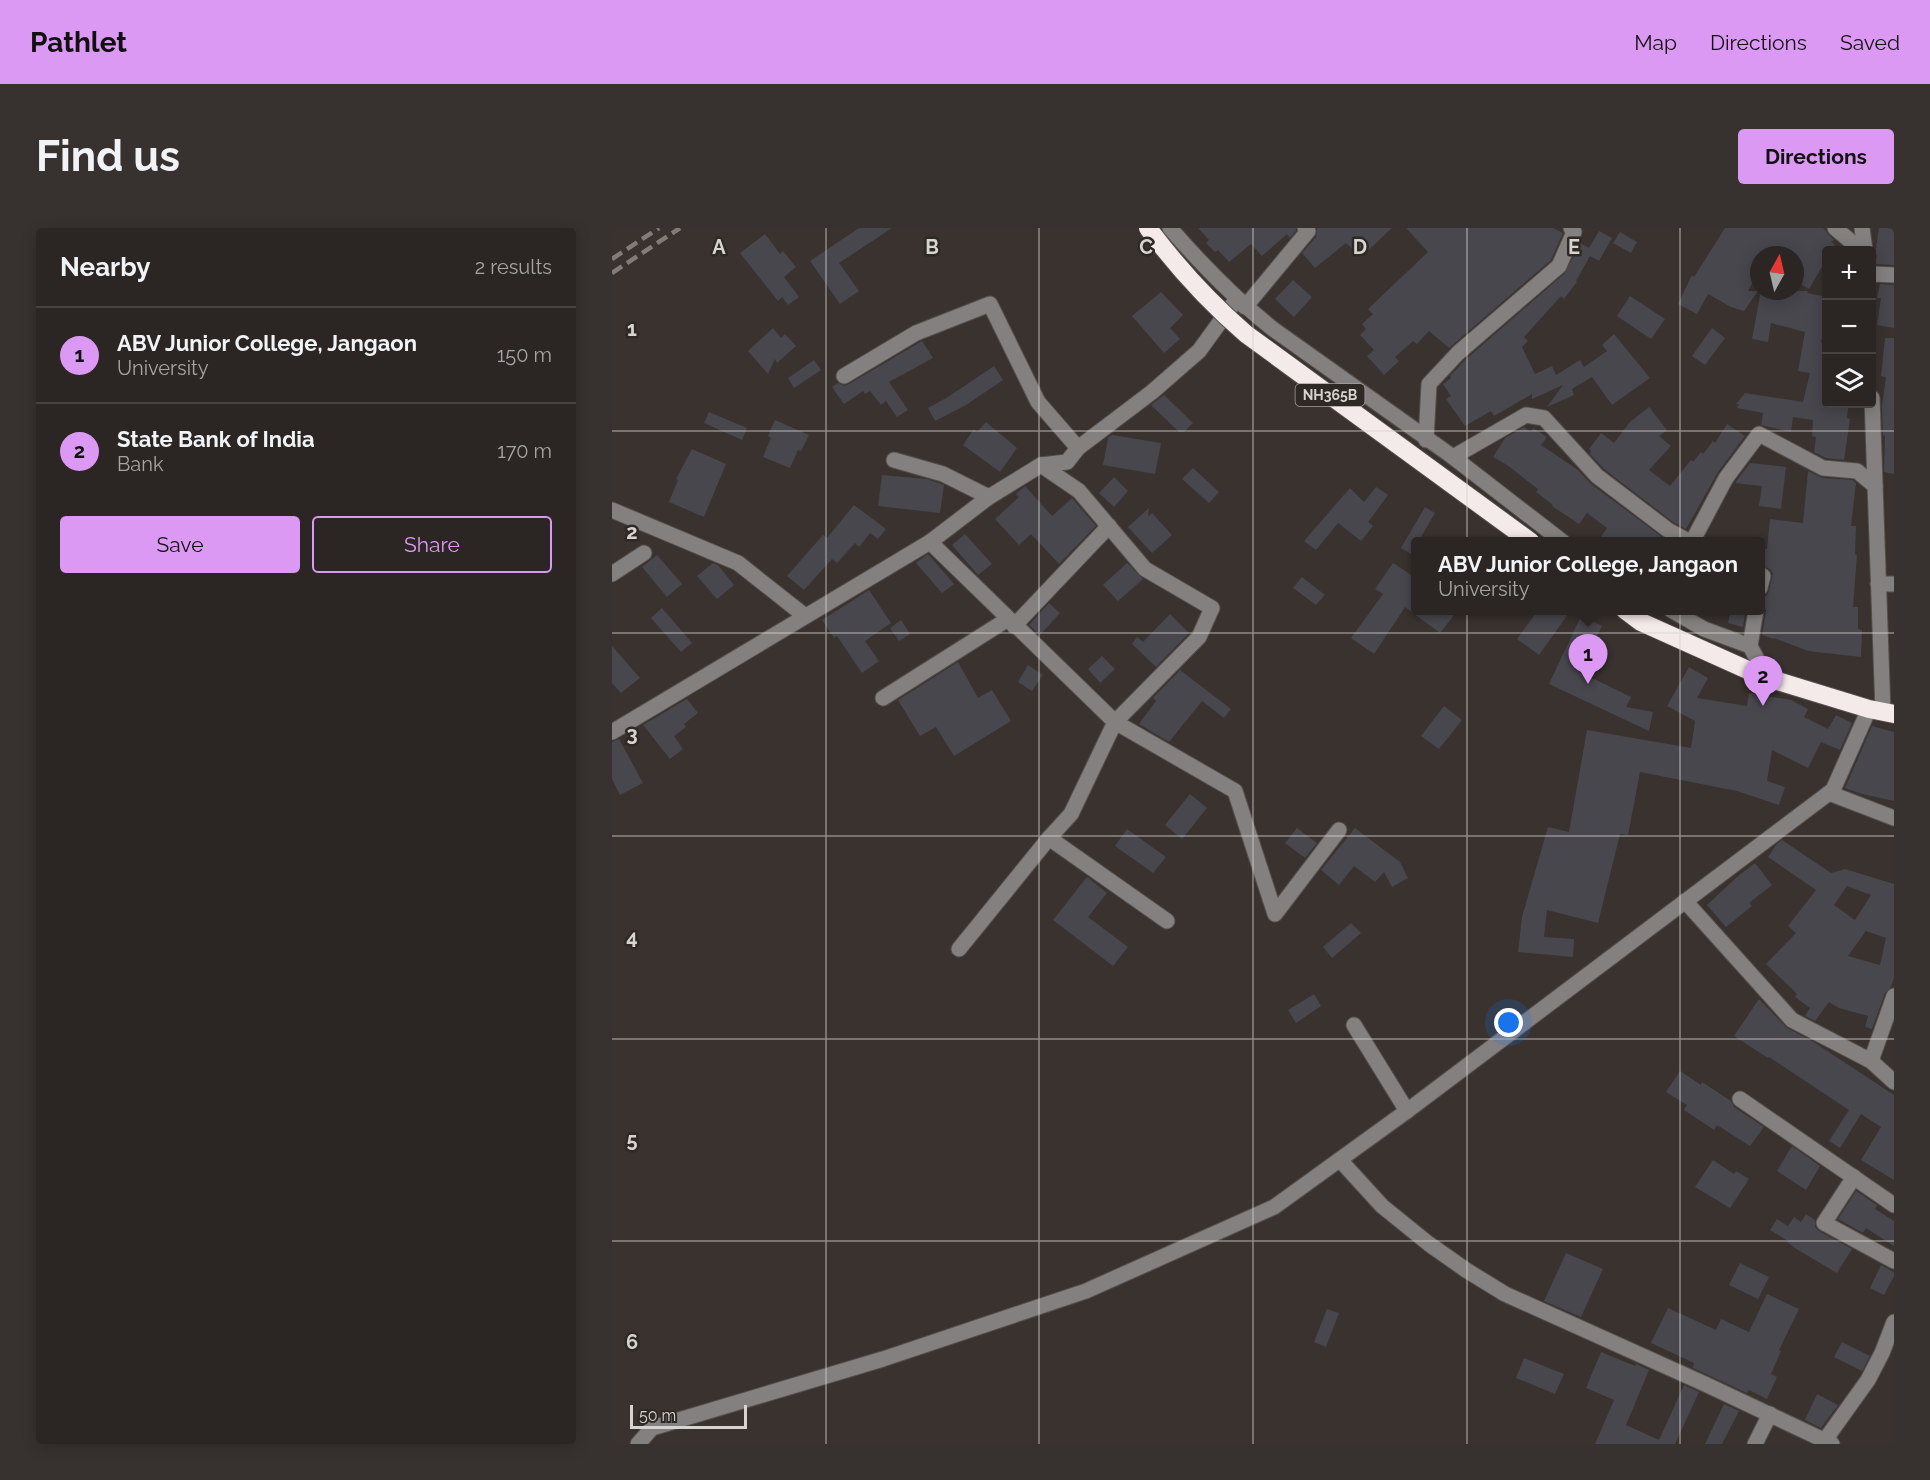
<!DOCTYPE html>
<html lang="en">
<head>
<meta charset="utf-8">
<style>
  body { margin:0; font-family:Raleway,sans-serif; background:#373230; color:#f1f3f6 }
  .controls { position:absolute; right:18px; top:18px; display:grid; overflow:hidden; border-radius:6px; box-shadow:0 3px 15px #0003 }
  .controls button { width:54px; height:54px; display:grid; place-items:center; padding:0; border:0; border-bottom:2px solid #474341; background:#2b2623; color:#f1f3f6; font:30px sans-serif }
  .compass { position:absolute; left:1138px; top:18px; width:54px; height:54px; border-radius:50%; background:#2b2623; box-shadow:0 3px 15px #0003; rotate:8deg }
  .scale { position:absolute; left:18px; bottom:15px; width:117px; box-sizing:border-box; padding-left:6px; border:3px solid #d7d3d0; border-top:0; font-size:16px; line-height:21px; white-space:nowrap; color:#d7d3d0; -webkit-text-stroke:4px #2f2925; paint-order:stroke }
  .you { position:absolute; left:897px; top:795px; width:21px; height:21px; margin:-15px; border:4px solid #fff; border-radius:50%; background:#1a73e8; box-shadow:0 0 0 9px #1a73e833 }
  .badge { display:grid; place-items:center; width:39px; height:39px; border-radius:50%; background:#dc99f4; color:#111; font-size:20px; font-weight:700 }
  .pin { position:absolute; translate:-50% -50px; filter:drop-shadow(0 2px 3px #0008) }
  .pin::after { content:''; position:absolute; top:32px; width:21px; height:18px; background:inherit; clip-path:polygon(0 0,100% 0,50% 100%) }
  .popup { position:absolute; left:799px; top:309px; width:354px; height:78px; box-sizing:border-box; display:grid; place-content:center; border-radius:6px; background:#2b2623; filter:drop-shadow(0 2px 4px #0005); font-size:20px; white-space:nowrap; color:#a6a5a6 }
  .popup b { font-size:22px; color:#f1f3f6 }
  .popup::after { content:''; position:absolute; left:50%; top:100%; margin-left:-12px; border:12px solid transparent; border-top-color:#2b2623 }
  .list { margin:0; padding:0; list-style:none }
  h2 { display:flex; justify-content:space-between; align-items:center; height:78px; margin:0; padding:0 24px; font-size:26px }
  h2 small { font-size:20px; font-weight:400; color:#a6a5a6 }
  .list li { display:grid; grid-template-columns:39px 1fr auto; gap:18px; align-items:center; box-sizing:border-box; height:96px; padding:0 24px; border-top:2px solid #474341 }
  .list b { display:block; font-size:22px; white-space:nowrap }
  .list p { margin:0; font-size:20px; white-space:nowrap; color:#a6a5a6 }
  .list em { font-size:20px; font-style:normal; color:#a6a5a6 }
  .actions { display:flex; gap:12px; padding:18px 24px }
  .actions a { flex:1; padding:14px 0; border:2px solid #dc99f4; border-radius:6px; text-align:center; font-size:21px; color:#dc99f4 }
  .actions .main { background:#dc99f4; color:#111 }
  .icon { flex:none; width:33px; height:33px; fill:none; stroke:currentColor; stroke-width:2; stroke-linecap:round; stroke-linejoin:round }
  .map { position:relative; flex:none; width:1282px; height:1216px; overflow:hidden; border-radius:6px }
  header { display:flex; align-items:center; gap:36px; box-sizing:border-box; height:84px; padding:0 30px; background:#dc99f4; color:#111 }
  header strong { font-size:28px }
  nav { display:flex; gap:33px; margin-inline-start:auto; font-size:21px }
  .intro { display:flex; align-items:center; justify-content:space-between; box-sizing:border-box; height:144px; padding:0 36px }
  h1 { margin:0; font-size:42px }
  .button { padding:15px 27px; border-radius:6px; background:#dc99f4; color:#111; font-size:21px; font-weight:700 }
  main { display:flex; gap:36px; padding:0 36px }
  aside { flex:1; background:#2b2623; border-radius:6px; box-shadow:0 3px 15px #0003 }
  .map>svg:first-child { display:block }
  .building { fill:#48474e; fill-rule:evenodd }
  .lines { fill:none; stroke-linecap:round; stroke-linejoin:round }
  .minor-casing { stroke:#554f4c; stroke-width:17 }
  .highway-casing { stroke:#554f4c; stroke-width:20 }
  .minor { stroke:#848080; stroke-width:15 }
  .highway { stroke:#f4eae9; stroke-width:18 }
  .rail { stroke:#817c79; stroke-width:4.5; stroke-dasharray:12 6; stroke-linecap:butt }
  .highway-bridge-casing { stroke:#554f4c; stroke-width:20; stroke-linecap:butt }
  .highway-bridge { stroke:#f4eae9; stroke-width:18 }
  .grid { fill:none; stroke:#d7d3d0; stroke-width:1.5; stroke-opacity:0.55 }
  .labels { text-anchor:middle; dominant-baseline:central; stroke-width:5; stroke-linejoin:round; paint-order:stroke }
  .shield { fill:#2f2925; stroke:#a5a09d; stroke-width:1.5 }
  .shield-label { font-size:14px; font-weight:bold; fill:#d7d3d0 }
  .grid-label { font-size:20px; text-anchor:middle; font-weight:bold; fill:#d7d3d0; stroke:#2f2925; stroke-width:5; stroke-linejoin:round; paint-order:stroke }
</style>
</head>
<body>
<header>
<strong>Pathlet</strong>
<nav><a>Map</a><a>Directions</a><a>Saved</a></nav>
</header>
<div class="intro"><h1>Find us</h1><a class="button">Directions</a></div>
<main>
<aside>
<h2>Nearby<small>2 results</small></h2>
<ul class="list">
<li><span class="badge">1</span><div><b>ABV Junior College, Jangaon</b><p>University</p></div><em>150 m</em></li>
<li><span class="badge">2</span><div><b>State Bank of India</b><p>Bank</p></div><em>170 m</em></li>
</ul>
<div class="actions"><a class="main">Save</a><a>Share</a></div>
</aside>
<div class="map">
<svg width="1282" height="1216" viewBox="0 0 1282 1216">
  <rect width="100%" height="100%" fill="#39322f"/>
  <!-- building -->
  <g class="building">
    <path d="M247,0H280L227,35L247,63L228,76L198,33Z"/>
    <path d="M586,0H684V3L678,10L675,6L650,28L639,16L617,34L606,22L603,24L594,15L597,12Z"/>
    <path d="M705,0H780L749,29L734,15L703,40L690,25L704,9Z"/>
    <path d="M794,0H941L951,5L939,32L837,120L817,103L805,116L801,113L783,129L787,133L772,147L755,128L762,122L748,107L754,101L750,96L761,86L756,81L816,24Z"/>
    <path d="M1113,0H1211L1222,12L1219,14L1223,16L1219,22H1215V30L1197,61L1183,53V27H1147V44L1136,63H1146L1132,83L1119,79L1096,66L1085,86L1066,76L1080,47L1082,49Z"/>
    <path d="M1267,0H1282V37L1263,36L1265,27H1263Z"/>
    <path d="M987,3L1000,10L987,33L978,28L964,53L965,54L952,71L949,68L912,109L916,113L910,119L923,146L940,138L944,147L968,132L972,139L995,123L990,117L1002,106L1038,150L1000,177L980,149L960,161L962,167L935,179L951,157L920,171V166L882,188L879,183L853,198L834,171L839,168L831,156L839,150L838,148L853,132L953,45L968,15L977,20Z"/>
    <path d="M1008,4L1025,14L1019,25L1001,15Z"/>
    <path d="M153,6L168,26L171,23L184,39L172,49L187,69L176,77L170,69L166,73L128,25Z"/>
    <path d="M681,52L700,69L682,89L663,71Z"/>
    <path d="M1268,56L1282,57V100L1265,97L1269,70H1265Z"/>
    <path d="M1149,63H1196L1195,65L1215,69V92L1209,114L1215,115V176H1234V179L1236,180L1235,190L1238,191L1232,232L1214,230L1202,224L1204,209L1200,208L1201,192L1181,189L1179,204L1149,197L1151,185L1125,180L1127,176H1124L1133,165L1191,174L1198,145L1186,143L1193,104L1159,95L1156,114L1140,111Z"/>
    <path d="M549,64L571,87L558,100L568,111L552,125L520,88Z"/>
    <path d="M1018,68L1053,91L1039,111L1005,88Z"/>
    <path d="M161,100L169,110L173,106L184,118L165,135L163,131L156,146L136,123Z"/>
    <path d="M1100,100L1113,110L1093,137L1080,128Z"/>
    <path d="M1273,110H1282V246L1272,244L1273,208L1271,207L1270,178L1274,149L1269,148Z"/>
    <path d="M310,113L321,130L277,154L296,182L285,189L274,173L269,177L258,163L253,166L251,163L232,176L220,159L226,155L232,158L237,156Z"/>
    <path d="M202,132L209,142L182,160L176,150Z"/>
    <path d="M382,138L391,152L354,177L323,193L316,180L336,169Z"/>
    <path d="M552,167L581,195L572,204H567L539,177Z"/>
    <path d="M1037,179L1055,202L1047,208L1059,218L1037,242L1058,258L1079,232L1081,234L1089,224L1091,226L1101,213L1103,215L1115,196L1133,208L1106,244L1074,301L1061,294L992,241L978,226L979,223L977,221L989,205L1002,215L1018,194Z"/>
    <path d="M97,184L135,200L130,212L92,195Z"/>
    <path d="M163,192L197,207L189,223L186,222L178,240L151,229L159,210L156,208Z"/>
    <path d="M374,194L405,220L388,244L351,217L362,201L365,204Z"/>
    <path d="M912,199L919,204L921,200L935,209L929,217L966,242L979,256L1050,309L1047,314H985L995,300L975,285L967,296L940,278L941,277L924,264L926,261L895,237L881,229L893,210Z"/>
    <path d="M500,207L549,215L543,246L491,237L496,210Z"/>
    <path d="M80,221L114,236L92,289L57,274L66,252L64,251Z"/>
    <path d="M1138,235L1174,239L1169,281L1147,278L1150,258L1123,255Z"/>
    <path d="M581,240L607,264L597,275L570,251Z"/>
    <path d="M1196,243L1210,250L1241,252L1244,255L1239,298H1244L1243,326L1245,327L1241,379H1246V401L1250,402L1249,429L1196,423L1162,410V411L1150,407L1154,383L1149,369L1155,367L1157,363L1161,346L1158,341L1149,338V320L1155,321L1158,291L1191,295Z"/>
    <path d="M270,247L315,251L332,257L328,285L266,278Z"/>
    <path d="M502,249L516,263L502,279L487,265Z"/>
    <path d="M413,258L440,288L460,270L484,298L447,336L419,306L407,317L383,291L407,269L404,266Z"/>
    <path d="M764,259L776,267L756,294L761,298L749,313L726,295L704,322L692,313L738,260L752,274Z"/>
    <path d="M242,277L274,301L266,311L258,305L247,319L243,315L225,335L220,331L192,362L175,348L211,307L215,310Z"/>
    <path d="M813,279L823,285L806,314H804L799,326L789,320Z"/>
    <path d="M537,280L536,289L540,285L560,307L540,325L516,299Z"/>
    <path d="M353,306L380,336L366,347L340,317Z"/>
    <path d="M316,326L342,356L330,365L304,335Z"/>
    <path d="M45,327L70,356L55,369L30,339Z"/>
    <path d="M101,335L106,337L122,357L105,371L85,348Z"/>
    <path d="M515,335L531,351L506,373L491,357Z"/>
    <path d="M781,335L804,350V382H846L828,405L793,379L762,426L739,410L771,366L763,361Z"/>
    <path d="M690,349L713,367L704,377L681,360Z"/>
    <path d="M257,362L279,395L253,413L267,433L250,445L225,408L222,410L210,392Z"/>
    <path d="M437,375L448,385L428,407L417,397Z"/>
    <path d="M50,380L80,415L69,424L39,390Z"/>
    <path d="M926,382H959L927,427L905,411Z"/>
    <path d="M1119,382H1134L1131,399L1116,395Z"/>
    <path d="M558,386L577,405L544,439L520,416L525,409L531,414Z"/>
    <path d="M969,388L990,398L973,434L980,438L976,448L1019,469L1014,479L1041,484L1037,503L937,456Z"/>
    <path d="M289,392L298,406L287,413L278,400Z"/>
    <path d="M0,418L28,450L9,465L0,455Z"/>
    <path d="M490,428L503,441L488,455L476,441Z"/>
    <path d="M346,434L366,470L380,462L399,493L342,528L324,499L308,508L286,472Z"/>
    <path d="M416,437L431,447L420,463L406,454Z"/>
    <path d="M1077,439L1096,450L1085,470L1135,478L1137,465L1179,472L1196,481L1192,489L1216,501L1224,487L1240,495L1228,522L1209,514L1196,540L1160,522L1155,553L1173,559L1167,577L1125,563L1028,544L1016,607L1008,606L986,695L935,682L932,709L962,711L961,729L906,724L910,689L936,599L957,604L975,502L1079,520L1083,493L1055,478Z"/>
    <path d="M568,442L619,481L612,490L590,473L557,514L527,496L544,473L541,470Z"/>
    <path d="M75,471L86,485L72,496L74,499L62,508L71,521L58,531L31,497Z"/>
    <path d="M832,478L850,492L827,521L809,508Z"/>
    <path d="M1260,498L1282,504V573L1250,566L1233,560Z"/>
    <path d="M7,511L31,555L8,567L0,551V514Z"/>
    <path d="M578,566L595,580L570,611L553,597Z"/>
    <path d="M685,600L705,615L693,630L673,615Z"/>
    <path d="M743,600L788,634L796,650L780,659L772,644L763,654L742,638L727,657L709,642Z"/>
    <path d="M515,601L554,629L541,645L503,618Z"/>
    <path d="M1170,612L1219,645L1233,641L1282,656V750L1279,759L1273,765L1260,801L1253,799L1256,788L1227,780L1217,774L1203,793L1193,788L1198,780L1183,769L1185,766L1154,736L1184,705L1176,698L1204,662L1156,629L1164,617ZM1235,658L1259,667L1243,692L1222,677ZM1254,703L1274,710L1268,737L1236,728Z"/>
    <path d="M1143,635L1160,657L1137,675L1140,678L1114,699L1095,677L1125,649Z"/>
    <path d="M475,649L495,665L476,689L516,719L501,738L441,692Z"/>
    <path d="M739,695L749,705L720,730L711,719Z"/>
    <path d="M702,766L709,778L684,795L676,782Z"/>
    <path d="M1147,771L1175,800L1200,813L1282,867V952L1249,932L1269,899L1249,886L1228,920L1217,913L1237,882L1157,829L1156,830L1122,808Z"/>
    <path d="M1068,843L1089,857L1090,854L1119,873L1122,879L1152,899L1138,918L1105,897L1102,902L1072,882L1075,877L1054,864Z"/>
    <path d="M1180,918L1208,938L1194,962L1165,943Z"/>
    <path d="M1101,932L1122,946L1124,943L1137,951L1118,980L1083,959Z"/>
    <path d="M1244,963L1265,977L1263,981L1282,993V1018L1254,1000L1251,1005L1226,991Z"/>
    <path d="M1194,986L1203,992V999L1207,1003L1240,1021L1225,1045L1186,1022L1175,1014L1176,1013L1158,1002L1165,991L1176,998L1182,989L1189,994Z"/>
    <path d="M954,1025L991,1041L969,1089L932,1073Z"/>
    <path d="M1128,1035L1157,1049L1146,1071L1117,1057Z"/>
    <path d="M1269,1037L1282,1044V1048L1272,1067L1258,1060Z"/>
    <path d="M1155,1066L1187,1081L1167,1122L1169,1123L1159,1146L1165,1149L1155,1171L1137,1162L1135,1165L1081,1140L1082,1135L1039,1115L1056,1080L1104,1102L1109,1091L1137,1104Z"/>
    <path d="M715,1081L727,1085L714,1119L702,1114Z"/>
    <path d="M1230,1114L1258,1128L1250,1143L1222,1129Z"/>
    <path d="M989,1124L1023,1138L1024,1136L1037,1142L1014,1197L1047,1212L1072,1157L1087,1164L1063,1216H983L1002,1172L974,1160Z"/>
    <path d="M912,1130L952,1146L943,1166L904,1150Z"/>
    <path d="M1205,1166L1226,1177L1209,1200L1193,1192Z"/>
    <path d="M1112,1176L1127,1183L1110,1216H1093Z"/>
  </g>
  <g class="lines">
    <!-- minor casing -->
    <g class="minor-casing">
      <g id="minor">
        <path d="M558,0C591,38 622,70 661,101L841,229L951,314"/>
        <path d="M1223,0L1249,22"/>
        <path d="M1250,0L1253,22"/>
        <path d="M1260,46L1282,47"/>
        <path d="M633,79L696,3L693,0"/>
        <path d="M232,148L304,105L378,76L426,174L466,220"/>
        <path d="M1260,170L1271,484"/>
        <path d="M814,212L817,156L846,125L947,38L962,4L959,0"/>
        <path d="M841,229L914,187L932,190L985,248L1056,302L1078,314"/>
        <path d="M282,232L331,246L377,269"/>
        <path d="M429,237L467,263L533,341L600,380L587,409L503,494L623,563L663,686L727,602"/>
        <path d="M0,282L126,335L193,388"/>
        <path d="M318,314L503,494L459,586L437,610L347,721"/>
        <path d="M1080,314L1114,250L1147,206L1211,240L1245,243L1263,258"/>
        <path d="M0,346L32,325"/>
        <path d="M1148,347L1151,348L1148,360"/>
        <path d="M1266,356H1282"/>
        <path d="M1059,382L1092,401L1138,418L1146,433L1149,448"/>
        <path d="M402,398L497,298"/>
        <path d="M1138,418L1144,382"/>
        <path d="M271,470L396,391"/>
        <path d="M0,504L318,314L377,269L429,237L455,234L466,220L540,164L587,123L624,72"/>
        <path d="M1217,565L1282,590"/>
        <path d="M437,610L555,693"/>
        <path d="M1073,673L1180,792L1259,833L1282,854"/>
        <path d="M742,797L795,883"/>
        <path d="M1259,833L1282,768"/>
        <path d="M1128,871L1282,977"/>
        <path d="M728,932L770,978L817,1016L854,1042L893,1066L1093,1156L1220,1216"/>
        <path d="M1242,949L1212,995L1282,1033"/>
        <path d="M1213,1212L1256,1152L1270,1125L1282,1094"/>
        <path d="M26,1216L40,1200L271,1131L474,1063L662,979L795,883L1221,562L1257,481"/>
        <path d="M1143,1216L1158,1186"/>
      </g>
    </g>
    <!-- highway casing -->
    <g class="highway-casing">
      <path id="highway" d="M1013,382L1029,394L1149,448L1257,481L1282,486"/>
    </g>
    <!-- minor -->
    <use href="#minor" class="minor"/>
    <!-- highway -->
    <use href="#highway" class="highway"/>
    <!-- rail -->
    <g class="rail">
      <path d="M0,31L47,0"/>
      <path d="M0,45L68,0"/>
    </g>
    <!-- highway-bridge casing -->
    <g class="highway-bridge-casing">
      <path id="highway-bridge" d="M536,0C565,39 597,74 634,106L919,314"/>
    </g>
    <!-- highway-bridge -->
    <use href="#highway-bridge" class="highway-bridge"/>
  </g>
  <!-- grid -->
  <path class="grid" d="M214,0V1216M427,0V1216M641,0V1216M855,0V1216M1068,0V1216M0,203H1282M0,405H1282M0,608H1282M0,811H1282M0,1013H1282"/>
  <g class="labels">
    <!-- shield labels -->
    <rect class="shield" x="683.5" y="156" width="69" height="22" rx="4.5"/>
    <g class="shield-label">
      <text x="718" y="167">NH365B</text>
    </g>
  </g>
  <g class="grid-label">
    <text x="107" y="26">A</text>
    <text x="320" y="26">B</text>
    <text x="534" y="26">C</text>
    <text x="748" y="26">D</text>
    <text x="962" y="26">E</text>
    <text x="20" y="108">1</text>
    <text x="20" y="311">2</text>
    <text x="20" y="513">3</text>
    <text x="20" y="716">4</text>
    <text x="20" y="919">5</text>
    <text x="20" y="1121">6</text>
  </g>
</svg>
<div class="controls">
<button>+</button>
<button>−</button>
<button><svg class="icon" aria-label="layers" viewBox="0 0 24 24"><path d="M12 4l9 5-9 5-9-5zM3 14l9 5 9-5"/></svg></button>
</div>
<svg class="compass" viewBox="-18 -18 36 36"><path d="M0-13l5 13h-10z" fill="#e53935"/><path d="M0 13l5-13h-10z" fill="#a6a5a6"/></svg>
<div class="scale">50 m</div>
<div class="you"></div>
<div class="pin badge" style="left:976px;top:456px">1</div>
<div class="popup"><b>ABV Junior College, Jangaon</b>University</div>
<div class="pin badge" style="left:1151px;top:478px">2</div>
</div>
</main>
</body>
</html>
